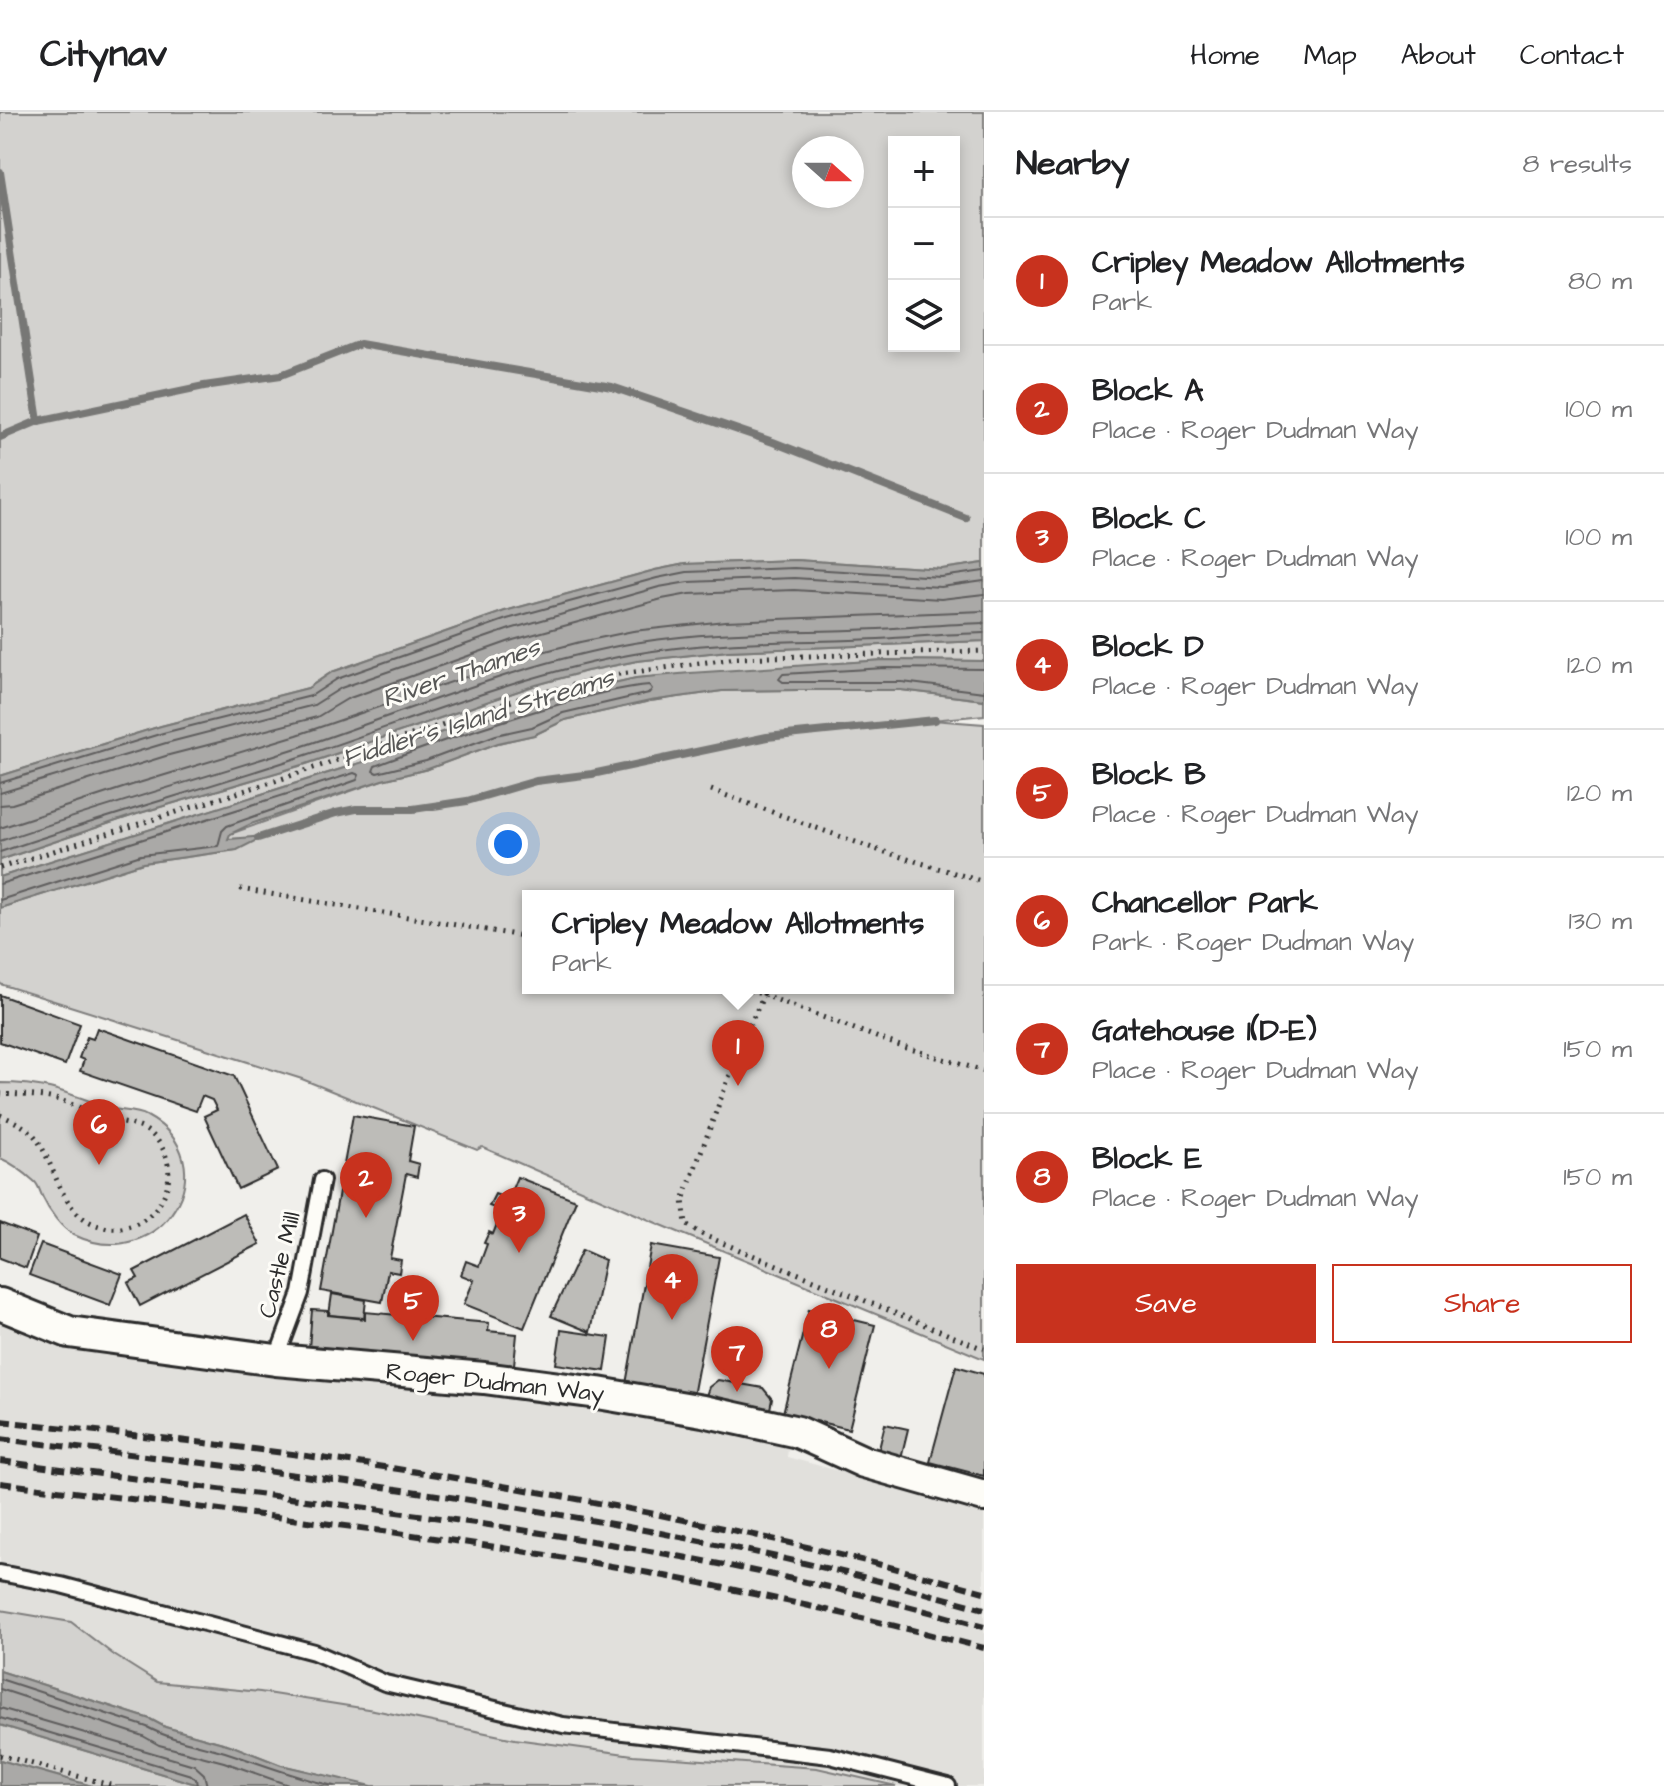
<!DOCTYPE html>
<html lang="en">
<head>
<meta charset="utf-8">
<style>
  body { margin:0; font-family:"Architects Daughter",sans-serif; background:#f6f6f6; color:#202124 }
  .controls { position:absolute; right:24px; top:24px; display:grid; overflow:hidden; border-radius:0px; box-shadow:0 4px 12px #0003 }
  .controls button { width:72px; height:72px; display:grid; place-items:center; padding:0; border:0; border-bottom:2px solid #e0e0e0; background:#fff; color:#202124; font:40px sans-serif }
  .compass { position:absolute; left:792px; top:24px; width:72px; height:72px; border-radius:50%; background:#fff; box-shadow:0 4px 12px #0003; rotate:111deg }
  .you { position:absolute; left:508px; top:732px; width:28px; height:28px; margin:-20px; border:6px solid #fff; border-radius:50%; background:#1a73e8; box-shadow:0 0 0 12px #1a73e833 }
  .badge { display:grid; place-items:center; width:52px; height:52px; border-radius:50%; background:#c8321e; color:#fff; font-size:26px; font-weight:700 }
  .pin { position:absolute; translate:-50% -66px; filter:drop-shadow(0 2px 4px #0008) }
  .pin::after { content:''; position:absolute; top:42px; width:28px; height:24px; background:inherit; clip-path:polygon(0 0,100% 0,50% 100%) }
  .popup { position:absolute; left:522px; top:778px; width:432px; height:104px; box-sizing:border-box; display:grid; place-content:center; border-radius:0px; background:#fff; filter:drop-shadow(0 2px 6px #0005); font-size:26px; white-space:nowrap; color:#757577 }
  .popup b { font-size:30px; color:#202124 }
  .popup::after { content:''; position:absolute; left:50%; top:100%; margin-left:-16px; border:16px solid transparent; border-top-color:#fff }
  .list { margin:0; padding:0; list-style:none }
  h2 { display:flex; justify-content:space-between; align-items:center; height:104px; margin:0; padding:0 32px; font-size:34px }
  h2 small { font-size:26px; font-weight:400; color:#757577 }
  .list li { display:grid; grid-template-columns:52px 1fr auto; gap:24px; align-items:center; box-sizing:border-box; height:128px; padding:0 32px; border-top:2px solid #e0e0e0 }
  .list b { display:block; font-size:30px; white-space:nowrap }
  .list p { margin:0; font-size:26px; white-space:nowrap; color:#757577 }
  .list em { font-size:26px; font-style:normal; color:#757577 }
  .actions { display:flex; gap:16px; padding:24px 32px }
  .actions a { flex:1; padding:18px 0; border:2px solid #c8321e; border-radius:0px; text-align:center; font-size:28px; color:#c8321e }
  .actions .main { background:#c8321e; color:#fff }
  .icon { flex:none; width:44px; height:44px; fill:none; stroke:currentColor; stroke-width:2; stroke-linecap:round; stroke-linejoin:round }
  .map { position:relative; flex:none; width:984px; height:1674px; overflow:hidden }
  header { display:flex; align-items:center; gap:48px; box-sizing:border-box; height:112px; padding:0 40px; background:#fff; border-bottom:2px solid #e0e0e0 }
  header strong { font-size:38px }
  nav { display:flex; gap:44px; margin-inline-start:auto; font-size:28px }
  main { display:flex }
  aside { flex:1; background:#fff }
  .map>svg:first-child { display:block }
  .built { fill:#e1e0dc }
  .green { fill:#d3d2cf; stroke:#7f7e7d; stroke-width:2; fill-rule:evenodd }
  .water { fill:#aaa9a7; stroke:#777775; stroke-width:2 }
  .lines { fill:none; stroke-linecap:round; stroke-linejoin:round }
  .shore { stroke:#5e5d5d; stroke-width:2 }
  .stream { stroke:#777775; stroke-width:8 }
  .building { fill:#bdbcb8; stroke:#2b2b2b; stroke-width:2 }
  .service-casing { stroke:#2b2b2b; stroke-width:20 }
  .minor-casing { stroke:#2b2b2b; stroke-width:36 }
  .path { stroke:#2b2b2b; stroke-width:5; stroke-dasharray:2 6; stroke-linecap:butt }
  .service { stroke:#fdfcf7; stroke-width:14 }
  .minor { stroke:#fdfcf7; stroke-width:30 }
  .rail { stroke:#2b2b2b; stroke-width:6; stroke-dasharray:12 6; stroke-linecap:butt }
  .labels { text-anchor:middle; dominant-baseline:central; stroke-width:6; stroke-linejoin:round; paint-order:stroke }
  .street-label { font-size:24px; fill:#2b2b2b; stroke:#fdfcf7 }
  .water-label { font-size:26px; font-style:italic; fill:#575756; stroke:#fdfcf7 }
</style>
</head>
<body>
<header>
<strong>Citynav</strong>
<nav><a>Home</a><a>Map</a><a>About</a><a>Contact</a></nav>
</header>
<main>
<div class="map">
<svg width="984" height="1674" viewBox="0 0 984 1674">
  <rect width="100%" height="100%" fill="#f0efeb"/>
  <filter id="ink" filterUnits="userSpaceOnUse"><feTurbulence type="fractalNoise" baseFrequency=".0125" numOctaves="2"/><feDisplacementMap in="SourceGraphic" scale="16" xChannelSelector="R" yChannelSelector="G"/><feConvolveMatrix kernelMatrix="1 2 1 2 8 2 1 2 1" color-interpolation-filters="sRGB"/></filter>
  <g filter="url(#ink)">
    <!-- built -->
    <path class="built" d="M0,1202L472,1274L789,1327L787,1345L984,1398V1674H372L0,1559Z"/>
    <!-- green -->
    <g class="green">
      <path d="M0,0H984V451L942,457L795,448L685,452L655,458L505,499L332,560L308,576L161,614L0,664ZM894,30H954V234H894ZM804,36H852V84H804Z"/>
      <path d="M984,529V549L884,548L636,566L569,581L450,617L363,650L0,765V748L140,701L306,652L536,573L587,559L637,549L728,539Z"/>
      <path d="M799,578H901L984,588V603L932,608L984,612V1247L654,1110L482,1035L477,1038L302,967L0,872V796L143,751L237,738L235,728H227L230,722L382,668L428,657L498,631L534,623L565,608L650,589L722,579ZM528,784H948V876H528Z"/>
      <path d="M0,971C45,971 65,980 106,995C119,1000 135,997 147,1004C231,1049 162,1165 74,1123C61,1116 49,1099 43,1086C40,1080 39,1074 35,1070C25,1061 12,1051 0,1046Z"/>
      <path d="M0,1498L71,1510L114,1543L157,1570L260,1580L374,1598L515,1627L633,1643L817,1656L896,1674H367L281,1653L230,1633L165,1615L150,1607L0,1559Z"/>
      <path d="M0,1613L202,1674H92L0,1648Z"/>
    </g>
    <!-- water -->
    <g class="water">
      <path d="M795,448L942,457L984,451V529L728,539L637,549L587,559L536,573L306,652L140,701L0,748V664L161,614L308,576L332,560L505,499L655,458L685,452Z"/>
      <path d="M884,548L984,549V588L901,578H799L722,579L650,589L565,608L534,623L498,631L428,657L382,668L251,712L230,722L228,727L265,724L237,738L143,751L0,796V765L363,650L450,617L569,581L636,566L690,561Z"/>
      <path d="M0,1559L150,1607L165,1615L230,1633L281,1653L372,1674H202L0,1613Z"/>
      <path d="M0,1648L92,1674H0Z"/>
    </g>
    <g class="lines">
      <!-- shore -->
      <g class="shore">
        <path d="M984,557L885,556L783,562L779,567L783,570H902L984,580"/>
        <path d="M649,573L652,577L649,581L563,601L532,615L496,623L426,649L377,661L373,659L375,654C432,632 488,613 546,596C579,587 615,576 649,573Z"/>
        <path d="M0,671L163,621L311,584L337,567L507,507L657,466L687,460L794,456L941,465L984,459"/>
        <path d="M0,681L166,631L314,593L341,576L510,517L659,475L688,470L794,466L941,475L984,469"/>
        <path d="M0,693L12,692L169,643L317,605L347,587L513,528L662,487L689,482L794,478L941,487L984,482"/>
        <path d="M0,716L132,673L297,623L527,544L580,530L633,519L725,509L984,499"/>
        <path d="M0,729C99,695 200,667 300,635C411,598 519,551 634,531C706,519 779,520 851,518C895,517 940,512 984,511"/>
        <path d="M0,740C101,705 204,677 306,643C414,607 521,562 634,542C706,529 779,530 851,528C895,527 940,522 984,521"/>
        <path d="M0,772L354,661L359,663L357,668L227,714L222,719L218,734L141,743L0,788"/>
        <path d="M0,1567L147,1615C171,1628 198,1632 225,1640C262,1652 296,1666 334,1674"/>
        <path d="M0,1577L143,1624L159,1633L224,1650L291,1674"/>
        <path d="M0,1596L194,1653L204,1662L207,1674"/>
        <path d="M0,1606L191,1663L196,1667L197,1674"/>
      </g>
      <!-- stream -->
      <g class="stream">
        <path d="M0,60L38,309"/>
        <path d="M0,325L38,309L204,274L281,263L360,232L612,275L773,330L966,406"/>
        <path d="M258,726L336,701L356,697H413L467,689L536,669L592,662L767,625L935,608"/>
      </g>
    </g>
    <!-- building -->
    <g class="building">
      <path d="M0,883L80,912L65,953L0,930Z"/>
      <path d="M97,916L234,964L278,1058L238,1077L204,1004L217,998L212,988L202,984L196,999L80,959L84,948L79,946L87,925L93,927Z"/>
      <path d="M353,1003L414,1014L408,1049L419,1052L417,1065L406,1062L390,1146L401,1148L399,1161L388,1159L382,1190L321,1179Z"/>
      <path d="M517,1065L576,1088L524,1216L464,1192L474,1168L461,1163L466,1149L479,1154L487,1132L484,1131L489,1120L493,1122L502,1099L489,1094L495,1082L508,1087Z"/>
      <path d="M244,1102L260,1132L140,1194L128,1171L138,1166L134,1159Z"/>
      <path d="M0,1111L37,1125L26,1156L0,1146Z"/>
      <path d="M41,1132L122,1162L110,1193L29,1163Z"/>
      <path d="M651,1133L719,1145L693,1284L626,1272Z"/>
      <path d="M582,1138L605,1148L590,1220L551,1204Z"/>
      <path d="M332,1182L366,1188L364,1206L329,1203Z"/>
      <path d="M809,1197L875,1213L849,1317L783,1301Z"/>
      <path d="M312,1198L328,1199V1203L365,1207V1200L489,1211L488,1219L517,1222L514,1253L309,1236Z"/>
      <path d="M561,1218L610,1225L605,1259L556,1252Z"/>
      <path d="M956,1254L984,1262V1364L930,1350Z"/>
      <path d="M718,1268L763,1276L772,1287L770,1297L706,1284L709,1275Z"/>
      <path d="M885,1312L908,1317L901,1346L878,1341Z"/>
    </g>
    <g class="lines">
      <!-- service casing -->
      <g class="service-casing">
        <g id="service">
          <path d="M276,1248L301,1181L322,1068"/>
          <path d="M0,1461L61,1473L314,1540L385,1571L563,1613L830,1644L948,1674"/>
        </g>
      </g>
      <!-- minor casing -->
      <g class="minor-casing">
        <path id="minor" d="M0,1192L69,1220L276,1248L484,1266L598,1281L703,1299L798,1320L864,1350L984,1384"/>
      </g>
      <!-- path -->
      <g class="path">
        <path d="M711,678L875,737L984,770"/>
        <path d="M0,756L284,666L521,586L613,563L736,546L984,539"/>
        <path d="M240,777L528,825"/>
        <path d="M742,876L764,883"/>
        <path d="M984,959L900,934L764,883L744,925L683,1088L686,1112L703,1123L984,1237"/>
        <path d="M0,982C18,983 37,983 55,987C73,991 89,1001 107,1007C128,1014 145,1010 160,1032C189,1077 141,1134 92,1111C60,1097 55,1052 36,1026C28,1015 12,1008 0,1003"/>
        <path d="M0,1643L114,1674"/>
      </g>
      <!-- service -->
      <use href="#service" class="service"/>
      <!-- minor -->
      <use href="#minor" class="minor"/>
      <!-- rail -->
      <g class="rail">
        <path d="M0,1309C84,1318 169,1326 253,1337C499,1368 745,1414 984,1480"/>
        <path d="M0,1327C331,1365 663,1406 984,1497"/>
        <path d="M0,1349C328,1393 665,1423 984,1515"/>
        <path d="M0,1371C154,1390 309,1408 462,1430C638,1455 812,1492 984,1536"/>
      </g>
    </g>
  </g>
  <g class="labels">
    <!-- street labels -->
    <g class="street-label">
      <text transform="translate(280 1153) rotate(-76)">Castle Mill</text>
      <text transform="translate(495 1271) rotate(6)">Roger Dudman Way</text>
    </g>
    <!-- water labels -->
    <g class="water-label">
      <text transform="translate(461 561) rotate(-19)">River Thames</text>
      <text transform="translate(478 606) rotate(-17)">Fiddler's Island Streams</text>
    </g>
  </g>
</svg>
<div class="controls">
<button>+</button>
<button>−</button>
<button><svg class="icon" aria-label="layers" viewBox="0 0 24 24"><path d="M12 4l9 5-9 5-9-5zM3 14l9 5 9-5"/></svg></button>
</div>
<svg class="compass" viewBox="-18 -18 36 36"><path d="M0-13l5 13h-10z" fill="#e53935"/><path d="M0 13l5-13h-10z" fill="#757577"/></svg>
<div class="you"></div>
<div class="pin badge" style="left:738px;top:974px">1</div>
<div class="popup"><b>Cripley Meadow Allotments</b>Park</div>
<div class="pin badge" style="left:366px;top:1106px">2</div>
<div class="pin badge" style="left:519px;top:1141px">3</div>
<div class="pin badge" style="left:672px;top:1208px">4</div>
<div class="pin badge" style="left:413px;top:1229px">5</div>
<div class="pin badge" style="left:99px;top:1053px">6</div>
<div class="pin badge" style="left:737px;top:1280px">7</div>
<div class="pin badge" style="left:829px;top:1257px">8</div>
</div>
<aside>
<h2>Nearby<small>8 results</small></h2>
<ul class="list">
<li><span class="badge">1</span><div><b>Cripley Meadow Allotments</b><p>Park</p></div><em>80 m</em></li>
<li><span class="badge">2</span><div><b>Block A</b><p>Place · Roger Dudman Way</p></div><em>100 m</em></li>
<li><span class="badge">3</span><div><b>Block C</b><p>Place · Roger Dudman Way</p></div><em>100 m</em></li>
<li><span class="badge">4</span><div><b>Block D</b><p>Place · Roger Dudman Way</p></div><em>120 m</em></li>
<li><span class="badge">5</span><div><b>Block B</b><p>Place · Roger Dudman Way</p></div><em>120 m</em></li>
<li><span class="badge">6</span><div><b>Chancellor Park</b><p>Park · Roger Dudman Way</p></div><em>130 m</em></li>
<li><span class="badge">7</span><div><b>Gatehouse 1(D-E)</b><p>Place · Roger Dudman Way</p></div><em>150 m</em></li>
<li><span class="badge">8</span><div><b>Block E</b><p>Place · Roger Dudman Way</p></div><em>150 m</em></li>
</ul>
<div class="actions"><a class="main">Save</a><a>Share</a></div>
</aside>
</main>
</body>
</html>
